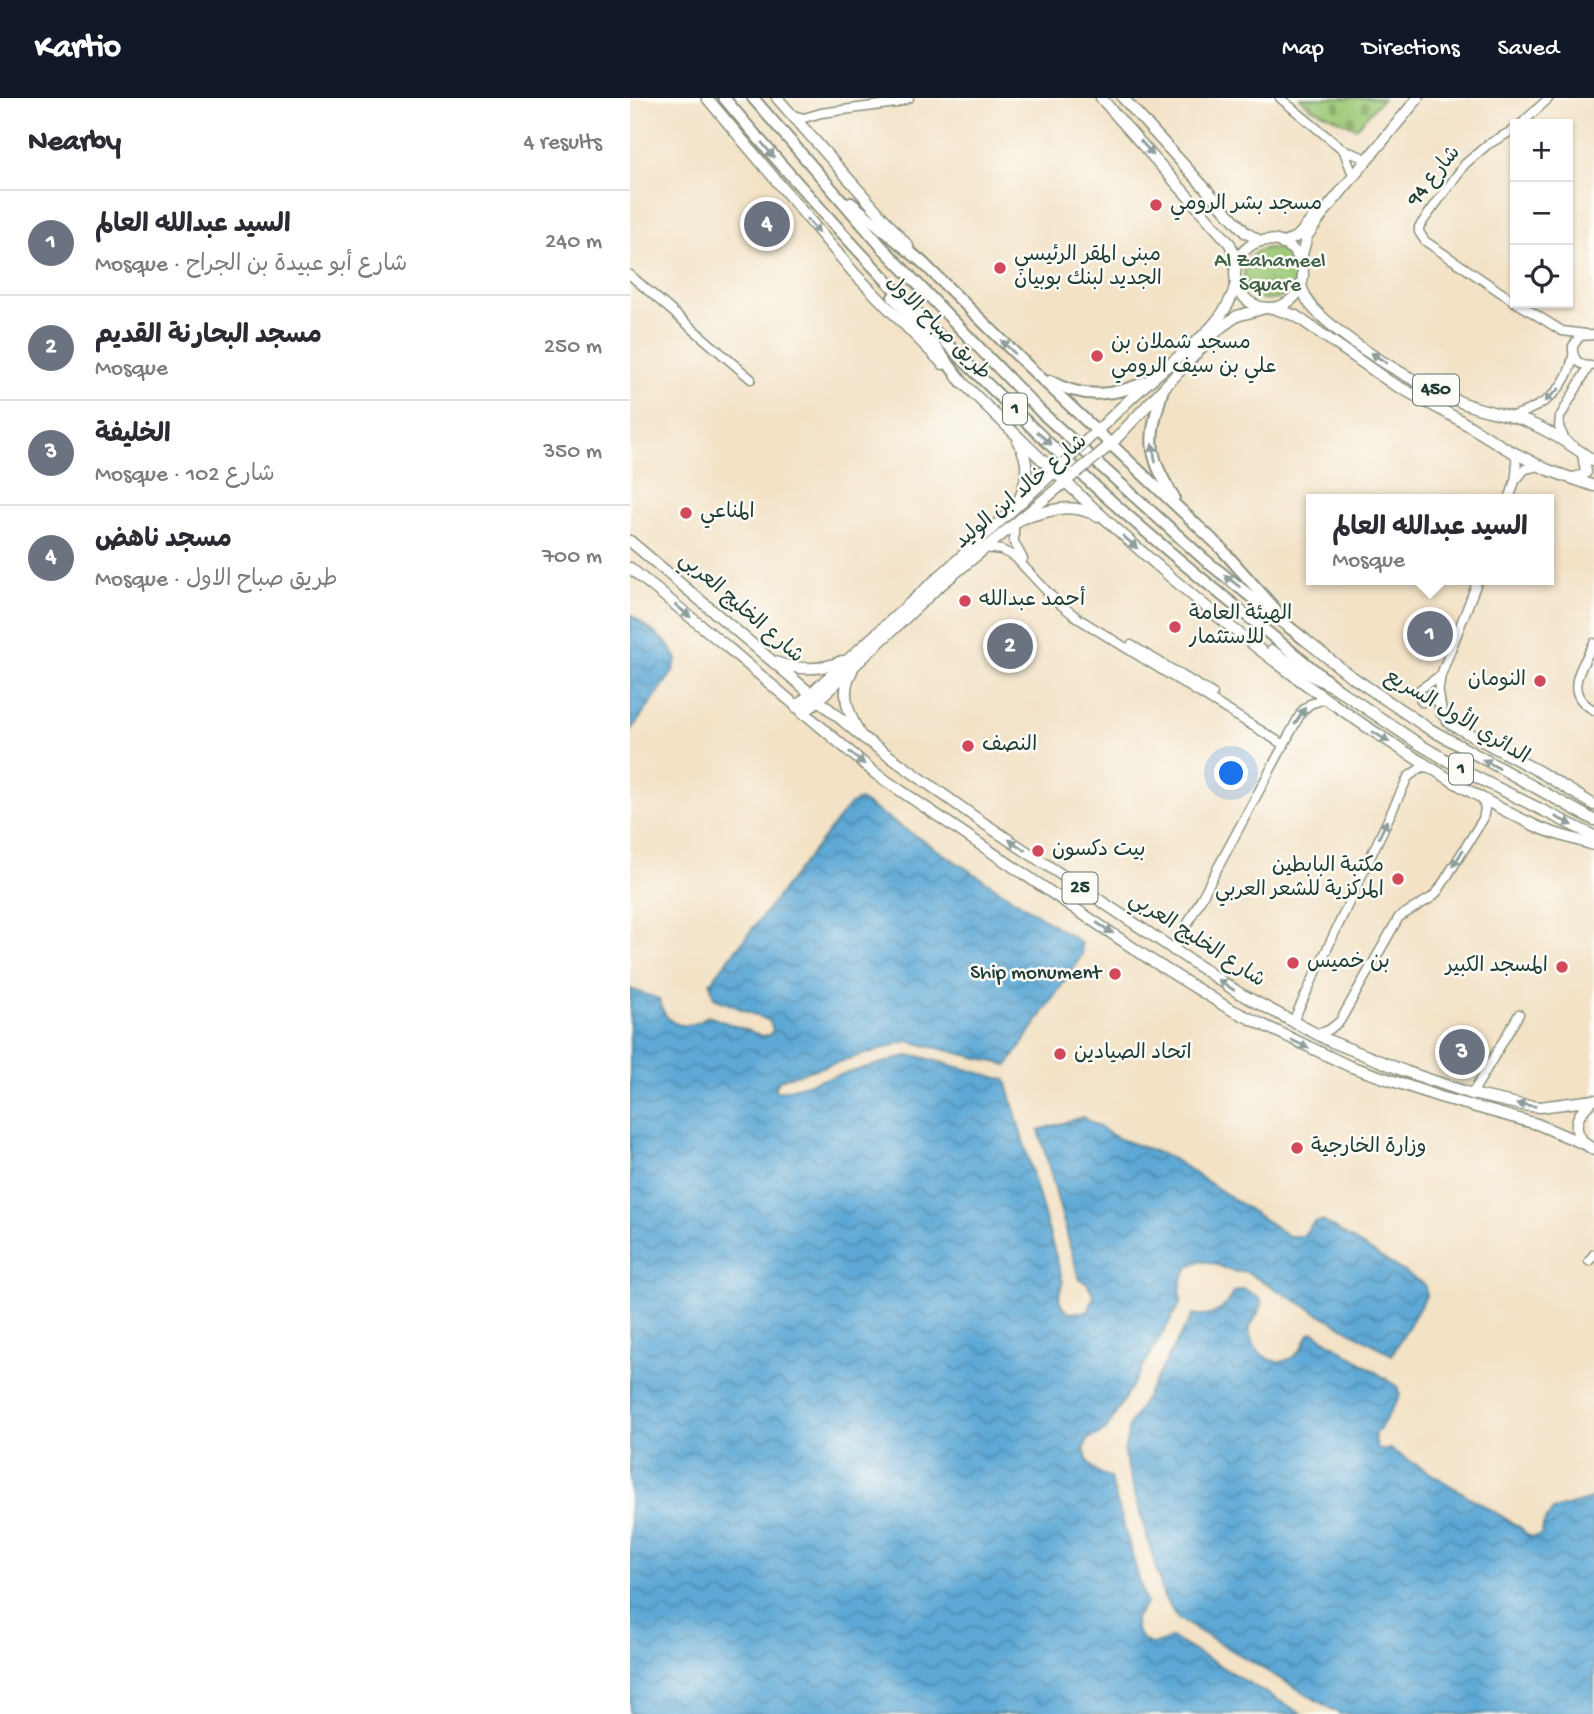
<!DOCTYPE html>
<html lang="en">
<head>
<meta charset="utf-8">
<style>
  body { margin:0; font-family:"Gochi Hand","Playpen Sans Arabic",sans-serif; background:#f2f2f3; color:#2b2b33 }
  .controls { position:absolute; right:21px; top:21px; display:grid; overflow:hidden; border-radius:0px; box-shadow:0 2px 5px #0004 }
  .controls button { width:63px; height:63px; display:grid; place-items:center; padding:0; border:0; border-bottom:2px solid #e1e1e2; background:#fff; color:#2b2b33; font:35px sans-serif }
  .you { position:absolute; left:602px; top:676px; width:24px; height:24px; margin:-18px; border:5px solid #fff; border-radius:50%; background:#1a73e8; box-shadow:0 0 0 10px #1a73e833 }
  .badge { display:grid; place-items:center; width:46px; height:46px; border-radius:50%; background:#111827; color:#fff; font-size:23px; font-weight:700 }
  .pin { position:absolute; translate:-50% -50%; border:4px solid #fff; box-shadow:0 2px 7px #0006 }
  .popup { position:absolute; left:676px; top:396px; width:248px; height:91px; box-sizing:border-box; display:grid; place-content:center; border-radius:0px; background:#fff; filter:drop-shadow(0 2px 5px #0005); font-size:23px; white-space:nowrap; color:#7c7c81 }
  .popup b { font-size:26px; color:#2b2b33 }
  .popup::after { content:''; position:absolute; left:50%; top:100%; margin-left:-14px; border:14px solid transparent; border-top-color:#fff }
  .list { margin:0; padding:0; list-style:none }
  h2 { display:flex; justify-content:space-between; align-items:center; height:91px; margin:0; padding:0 28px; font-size:30px }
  h2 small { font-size:23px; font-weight:400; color:#7c7c81 }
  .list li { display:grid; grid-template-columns:46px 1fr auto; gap:21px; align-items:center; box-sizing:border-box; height:105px; padding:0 28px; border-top:2px solid #e1e1e2 }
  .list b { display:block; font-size:26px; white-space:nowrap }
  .list p { margin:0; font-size:23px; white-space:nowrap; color:#7c7c81 }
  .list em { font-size:23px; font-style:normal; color:#7c7c81 }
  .icon { flex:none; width:38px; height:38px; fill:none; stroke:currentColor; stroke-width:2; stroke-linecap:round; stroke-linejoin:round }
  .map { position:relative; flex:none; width:964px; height:1616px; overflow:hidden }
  header { display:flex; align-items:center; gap:42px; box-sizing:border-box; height:98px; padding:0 35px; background:#111827; color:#fff }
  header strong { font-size:33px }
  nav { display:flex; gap:38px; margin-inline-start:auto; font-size:24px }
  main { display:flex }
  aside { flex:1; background:#fff }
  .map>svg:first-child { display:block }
  .cemetery { fill:url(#cemetery-stones); stroke:#5e8254; stroke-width:2 }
  .park { fill:url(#park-tufts); stroke:#5e8254; stroke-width:2 }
  .water { fill:url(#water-waves); stroke:#3e7284; stroke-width:2 }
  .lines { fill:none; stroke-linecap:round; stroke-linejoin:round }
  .minor-casing { stroke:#89907d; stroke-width:11 }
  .major-casing { stroke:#89907d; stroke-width:13 }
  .highway-casing { stroke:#89907d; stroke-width:14 }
  .minor { stroke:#fff; stroke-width:8 }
  .major { stroke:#fff; stroke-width:10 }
  .highway { stroke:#fff; stroke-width:10 }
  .major-bridge-casing { stroke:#89907d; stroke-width:13; stroke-linecap:butt }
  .major-bridge { stroke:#fff; stroke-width:10 }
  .oneway { fill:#8f9e9a }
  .poi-dot { fill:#d1495b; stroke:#fdfcf7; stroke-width:2.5 }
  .labels { text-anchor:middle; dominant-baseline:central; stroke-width:5; stroke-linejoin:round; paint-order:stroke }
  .shield { fill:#fdfcf7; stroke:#62766e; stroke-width:2 }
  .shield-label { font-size:19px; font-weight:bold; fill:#1f3d34 }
  .street-label { font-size:21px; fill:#1f3d34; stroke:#fdfcf7 }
  .poi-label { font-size:21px; fill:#1f3d34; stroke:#fdfcf7; text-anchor:start }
  .park-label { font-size:21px; fill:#3e6044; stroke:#fdfcf7 }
</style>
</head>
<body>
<header>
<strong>Kartio</strong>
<nav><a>Map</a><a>Directions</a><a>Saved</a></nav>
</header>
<main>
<aside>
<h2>Nearby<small>4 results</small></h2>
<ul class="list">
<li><span class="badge" style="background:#6b7280">1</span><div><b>السيد عبدالله العالم</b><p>Mosque · شارع أبو عبيدة بن الجراح</p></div><em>240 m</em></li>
<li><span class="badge" style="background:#6b7280">2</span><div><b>مسجد البحارنة القديم</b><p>Mosque</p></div><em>250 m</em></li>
<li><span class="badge" style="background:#6b7280">3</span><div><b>الخليفة</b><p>Mosque · شارع 102</p></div><em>350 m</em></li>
<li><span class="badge" style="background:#6b7280">4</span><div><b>مسجد ناهض</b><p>Mosque · طريق صباح الاول</p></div><em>700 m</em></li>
</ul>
</aside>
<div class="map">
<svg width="964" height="1616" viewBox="0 0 964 1616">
  <defs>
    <pattern id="cemetery-stones" width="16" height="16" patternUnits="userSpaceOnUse" patternTransform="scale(1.75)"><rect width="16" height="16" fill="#9cc875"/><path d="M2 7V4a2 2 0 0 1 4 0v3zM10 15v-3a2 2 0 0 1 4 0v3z" fill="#7fa461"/></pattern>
    <pattern id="park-tufts" width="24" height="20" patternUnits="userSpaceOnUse" patternTransform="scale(1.75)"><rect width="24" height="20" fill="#9cc875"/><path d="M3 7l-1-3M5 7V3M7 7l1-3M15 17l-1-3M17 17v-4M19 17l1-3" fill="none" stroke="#7fa461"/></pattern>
    <pattern id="water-waves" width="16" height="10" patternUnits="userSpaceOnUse" patternTransform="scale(1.75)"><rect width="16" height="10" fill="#5da8d5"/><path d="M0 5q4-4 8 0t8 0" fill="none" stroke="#4c8aae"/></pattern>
  </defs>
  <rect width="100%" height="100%" fill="#fdfcf7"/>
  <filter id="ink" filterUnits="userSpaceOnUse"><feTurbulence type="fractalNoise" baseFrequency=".0143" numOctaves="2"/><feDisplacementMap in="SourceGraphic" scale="14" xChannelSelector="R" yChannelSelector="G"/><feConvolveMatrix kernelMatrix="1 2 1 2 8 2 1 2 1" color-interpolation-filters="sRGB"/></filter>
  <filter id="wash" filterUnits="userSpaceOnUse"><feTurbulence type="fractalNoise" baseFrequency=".00686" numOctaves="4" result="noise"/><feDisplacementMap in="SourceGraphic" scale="28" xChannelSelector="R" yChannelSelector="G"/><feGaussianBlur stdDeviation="1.57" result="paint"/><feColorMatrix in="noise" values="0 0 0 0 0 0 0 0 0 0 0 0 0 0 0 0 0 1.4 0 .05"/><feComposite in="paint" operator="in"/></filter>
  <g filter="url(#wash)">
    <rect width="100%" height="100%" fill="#f3e2c6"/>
    <!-- cemetery -->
    <path class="cemetery" d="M670,0H753L726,30L680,9Z"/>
    <!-- park -->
    <circle class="park" cx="640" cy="176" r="26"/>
    <!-- water -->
    <g class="water">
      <path d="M0,516L37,545L47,561L42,575L0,634Z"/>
      <path d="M230,702L447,842L451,846L452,857L378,967L278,943L149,982L145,991L148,994L278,958H288L376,982L433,1184C427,1198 427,1207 440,1215L459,1213L464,1197L457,1185L449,1181L409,1032L453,1019L487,1040L540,1059L659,1138H673L684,1124L693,1123L795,1187L796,1198L762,1257L614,1173C600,1176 595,1169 582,1165C556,1157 548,1183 551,1204L476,1332L458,1341L454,1350C457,1367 463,1375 480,1379L516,1506L505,1520C504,1534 514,1551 531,1544C535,1543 538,1540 542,1540L672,1616H0V891L29,901C35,928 55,935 78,918L133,938L139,937L143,932L141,926L138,922L84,900L80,885L220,706Z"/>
      <path d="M614,1191L630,1200L632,1207L619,1231C622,1259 652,1276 671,1251C674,1246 677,1240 679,1236L683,1234L767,1288L770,1298L750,1330L744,1336L747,1350L752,1352L760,1351L891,1430C896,1439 903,1441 912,1436L913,1427L923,1412L964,1400V1616H710L547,1520L534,1499L494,1356L499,1328L563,1216C582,1221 596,1211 604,1194Z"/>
    </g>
  </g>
  <g filter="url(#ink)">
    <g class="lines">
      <!-- minor casing -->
      <g class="minor-casing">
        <g id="minor">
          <path d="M650,0L712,51L732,59"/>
          <path d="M163,17L174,20L191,15L266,5L279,0"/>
          <path d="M891,26L919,0"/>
          <path d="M885,31L857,47L835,66L789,129V134L795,143L885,204"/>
          <path d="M714,53L721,72"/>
          <path d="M0,177L121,281"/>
          <path d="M887,205L932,233L956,236"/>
          <path d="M961,268C948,268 942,260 943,248L950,238L964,237"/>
          <path d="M882,318C914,309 937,292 943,258"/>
          <path d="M936,344L929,329L930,319L959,268"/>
          <path d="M887,381L895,371L909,368"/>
          <path d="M879,401C885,385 889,373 885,356"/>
          <path d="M384,427V444L393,461"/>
          <path d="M355,450L371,452L384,458L426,503L449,521L654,647"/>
          <path d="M964,545C952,569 931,595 964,612"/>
          <path d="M501,547L583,596"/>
          <path d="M811,577L789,592L788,596L792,604L801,603L808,595L811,577L848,482"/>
          <path d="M543,853L672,613L680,606L695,601"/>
          <path d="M665,926V919L778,679L792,669L800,670"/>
          <path d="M686,936L699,932L710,923L769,819L801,800L808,793L853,721L855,711L852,700"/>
          <path d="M842,996L889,916"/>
          <path d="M959,1163L964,1156"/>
        </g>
      </g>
      <!-- major casing -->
      <g class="major-casing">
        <g id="major">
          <path d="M77,0L224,175L313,266"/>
          <path d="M147,0L278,148"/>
          <path d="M471,0L600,146L607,165"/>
          <path d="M493,0L615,134L630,143"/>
          <circle cx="639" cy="176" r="34"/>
          <path d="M653,146L669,137L683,120"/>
          <path d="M670,164L677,138L695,113L788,0"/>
          <path d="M671,188C674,196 678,205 684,211C719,247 787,287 833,305C855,314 878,316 900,325C923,335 943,348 964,363"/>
          <path d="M643,210L666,218L760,284L828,321L875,350L918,372L964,388"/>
          <path d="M327,279C465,416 608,549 774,653C817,680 862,708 908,729C926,737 945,741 964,747"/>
          <path d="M455,344C478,323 499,301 522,281C552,254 597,227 606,185"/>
          <path d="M467,358L481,346L590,230L607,218L635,210"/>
          <path d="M943,380L952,378L956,374L953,356"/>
          <path d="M388,405C397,384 401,364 388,344"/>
          <path d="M394,420C421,412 441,404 467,418"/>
          <path d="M0,443L231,638L349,722L609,895L700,943L777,974L842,996L892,1007L910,1009L964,1002"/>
          <path d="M0,470L96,548L246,676L521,862L598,910L719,968L810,999L907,1026L954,1046"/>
          <path d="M674,541L718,576L796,629L964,722"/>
          <path d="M642,553L672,573L706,590L789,646L842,677L964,738"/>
          <path d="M145,564C167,572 190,573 212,563"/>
          <path d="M222,573C209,594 219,616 229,635"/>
          <path d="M808,595L811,614L821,626L910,674L964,707"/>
          <path d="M166,609L435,364"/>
          <path d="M173,616L306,491L446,375"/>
          <path d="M961,1004C941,1021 942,1039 964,1052"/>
        </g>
      </g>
      <!-- highway casing -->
      <g class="highway-casing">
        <g id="highway">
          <path d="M94,0C211,139 336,271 470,393C546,462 627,525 706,590"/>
          <path d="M123,0L252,149L411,314L575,462L674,541"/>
          <path d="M221,105L292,164L400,270L589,448L646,512"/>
          <path d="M263,199L310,255L332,284"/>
          <path d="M420,283C454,302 486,298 520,282"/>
          <path d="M533,291C519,339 515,354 544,399"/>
        </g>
      </g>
      <!-- minor -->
      <use href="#minor" class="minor"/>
      <!-- major -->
      <use href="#major" class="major"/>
      <!-- highway -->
      <use href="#highway" class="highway"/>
      <!-- major-bridge casing -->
      <g class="major-bridge-casing">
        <g id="major-bridge">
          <path d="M435,364L455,344"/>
          <path d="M446,375L467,358"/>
        </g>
      </g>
      <!-- major-bridge -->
      <use href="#major-bridge" class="major-bridge"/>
    </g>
    <!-- one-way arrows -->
    <defs><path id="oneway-solid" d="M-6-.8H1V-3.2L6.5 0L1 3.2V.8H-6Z" transform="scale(1.75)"/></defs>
    <g class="oneway">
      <use href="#oneway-solid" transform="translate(517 50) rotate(48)"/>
      <use href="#oneway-solid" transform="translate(138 52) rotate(50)"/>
      <use href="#oneway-solid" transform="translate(183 128) rotate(49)"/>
      <use href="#oneway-solid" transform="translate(378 249) rotate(-136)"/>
      <use href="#oneway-solid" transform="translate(749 260) rotate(-146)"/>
      <use href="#oneway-solid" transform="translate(922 297) rotate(138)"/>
      <use href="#oneway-solid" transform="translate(414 340) rotate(44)"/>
      <use href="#oneway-solid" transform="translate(524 355) rotate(-100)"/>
      <use href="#oneway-solid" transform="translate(500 444) rotate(41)"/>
      <use href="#oneway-solid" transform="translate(602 483) rotate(-142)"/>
      <use href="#oneway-solid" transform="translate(53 513) rotate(39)"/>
      <use href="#oneway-solid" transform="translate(670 618) rotate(-58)"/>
      <use href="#oneway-solid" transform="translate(751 639) rotate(32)"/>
      <use href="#oneway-solid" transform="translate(227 660) rotate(39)"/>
      <use href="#oneway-solid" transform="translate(861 666) rotate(-152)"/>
      <use href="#oneway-solid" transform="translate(934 723) rotate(26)"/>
      <use href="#oneway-solid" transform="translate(753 731) rotate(-65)"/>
      <use href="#oneway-solid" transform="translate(387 747) rotate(-146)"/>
      <use href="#oneway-solid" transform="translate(828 760) rotate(122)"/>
      <use href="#oneway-solid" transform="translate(475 830) rotate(33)"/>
      <use href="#oneway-solid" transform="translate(596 887) rotate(-147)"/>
      <use href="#oneway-solid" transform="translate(670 946) rotate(25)"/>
      <use href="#oneway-solid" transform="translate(896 1007) rotate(-172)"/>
    </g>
  </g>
  <!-- markers -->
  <g class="poi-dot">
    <circle cx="526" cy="107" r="7"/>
    <circle cx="370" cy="170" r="7"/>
    <circle cx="467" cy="258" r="7"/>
    <circle cx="56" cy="415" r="7"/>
    <circle cx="335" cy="503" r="7"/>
    <circle cx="545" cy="529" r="7"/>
    <circle cx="910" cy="583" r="7"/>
    <circle cx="338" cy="648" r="7"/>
    <circle cx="408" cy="753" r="7"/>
    <circle cx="768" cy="781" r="7"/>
    <circle cx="663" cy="865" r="7"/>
    <circle cx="932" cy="869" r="7"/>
    <circle cx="485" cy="876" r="7"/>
    <circle cx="430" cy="956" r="7"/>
    <circle cx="667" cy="1050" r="7"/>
  </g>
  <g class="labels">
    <!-- shield labels -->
    <g class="shield">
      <rect x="783" y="276.5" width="46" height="31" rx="5"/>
      <rect x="373" y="295.5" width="24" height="31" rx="5"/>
      <rect x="819" y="655.5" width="24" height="31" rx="5"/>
      <rect x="432.5" y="774.5" width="35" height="31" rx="5"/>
    </g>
    <g class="shield-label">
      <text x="806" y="292">450</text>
      <text x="385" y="311">1</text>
      <text x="831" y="671">1</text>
      <text x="450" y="790">25</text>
    </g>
    <!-- street labels -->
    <g class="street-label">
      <text transform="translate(805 79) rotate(-50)">شارع 94</text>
      <text transform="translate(307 231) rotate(45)">طريق صباح الاول</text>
      <text transform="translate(392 395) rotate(-40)">شارع خالد ابن الوليد</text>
      <text transform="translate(110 511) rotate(41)">شارع الخليج العربي</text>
      <text transform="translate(826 620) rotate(31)">الدائري الأول السريع</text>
      <text transform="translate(566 843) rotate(33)">شارع الخليج العربي</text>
    </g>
    <!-- poi labels -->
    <g class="poi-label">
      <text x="540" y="107">مسجد بشر الرومي</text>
      <text x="384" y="158">مبنى المقر الرئيسي<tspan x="384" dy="24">الجديد لبنك بوبيان</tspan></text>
      <text x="481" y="246">مسجد شملان بن<tspan x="481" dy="24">علي بن سيف الرومي</tspan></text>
      <text x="70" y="415">المناعي</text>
      <text x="349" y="503">أحمد عبدالله</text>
      <text x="559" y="517">الهيئة العامة<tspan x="559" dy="24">للاستثمار</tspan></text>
      <text x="896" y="583" text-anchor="end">النومان</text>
      <text x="352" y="648">النصف</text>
      <text x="422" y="753">بيت دكسون</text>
      <text x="754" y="769" text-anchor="end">مكتبة البابطين<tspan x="754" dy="24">المركزية للشعر العربي</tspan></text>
      <text x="677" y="865">بن خميس</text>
      <text x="918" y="869" text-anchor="end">المسجد الكبير</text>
      <text x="471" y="876" text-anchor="end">Ship monument</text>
      <text x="444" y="956">اتحاد الصيادين</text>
      <text x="681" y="1050">وزارة الخارجية</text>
    </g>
    <!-- park labels -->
    <g class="park-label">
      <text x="640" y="164">Al Zahameel<tspan x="640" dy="24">Square</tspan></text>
    </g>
  </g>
</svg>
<div class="controls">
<button>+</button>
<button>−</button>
<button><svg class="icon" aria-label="locate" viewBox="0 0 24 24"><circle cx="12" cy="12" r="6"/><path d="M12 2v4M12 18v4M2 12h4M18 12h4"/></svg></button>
</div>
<div class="you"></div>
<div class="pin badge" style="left:800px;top:536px;background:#6b7280">1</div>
<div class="popup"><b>السيد عبدالله العالم</b>Mosque</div>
<div class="pin badge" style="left:380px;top:548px;background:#6b7280">2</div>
<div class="pin badge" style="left:832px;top:954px;background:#6b7280">3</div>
<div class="pin badge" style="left:137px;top:126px;background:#6b7280">4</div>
</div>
</main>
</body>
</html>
